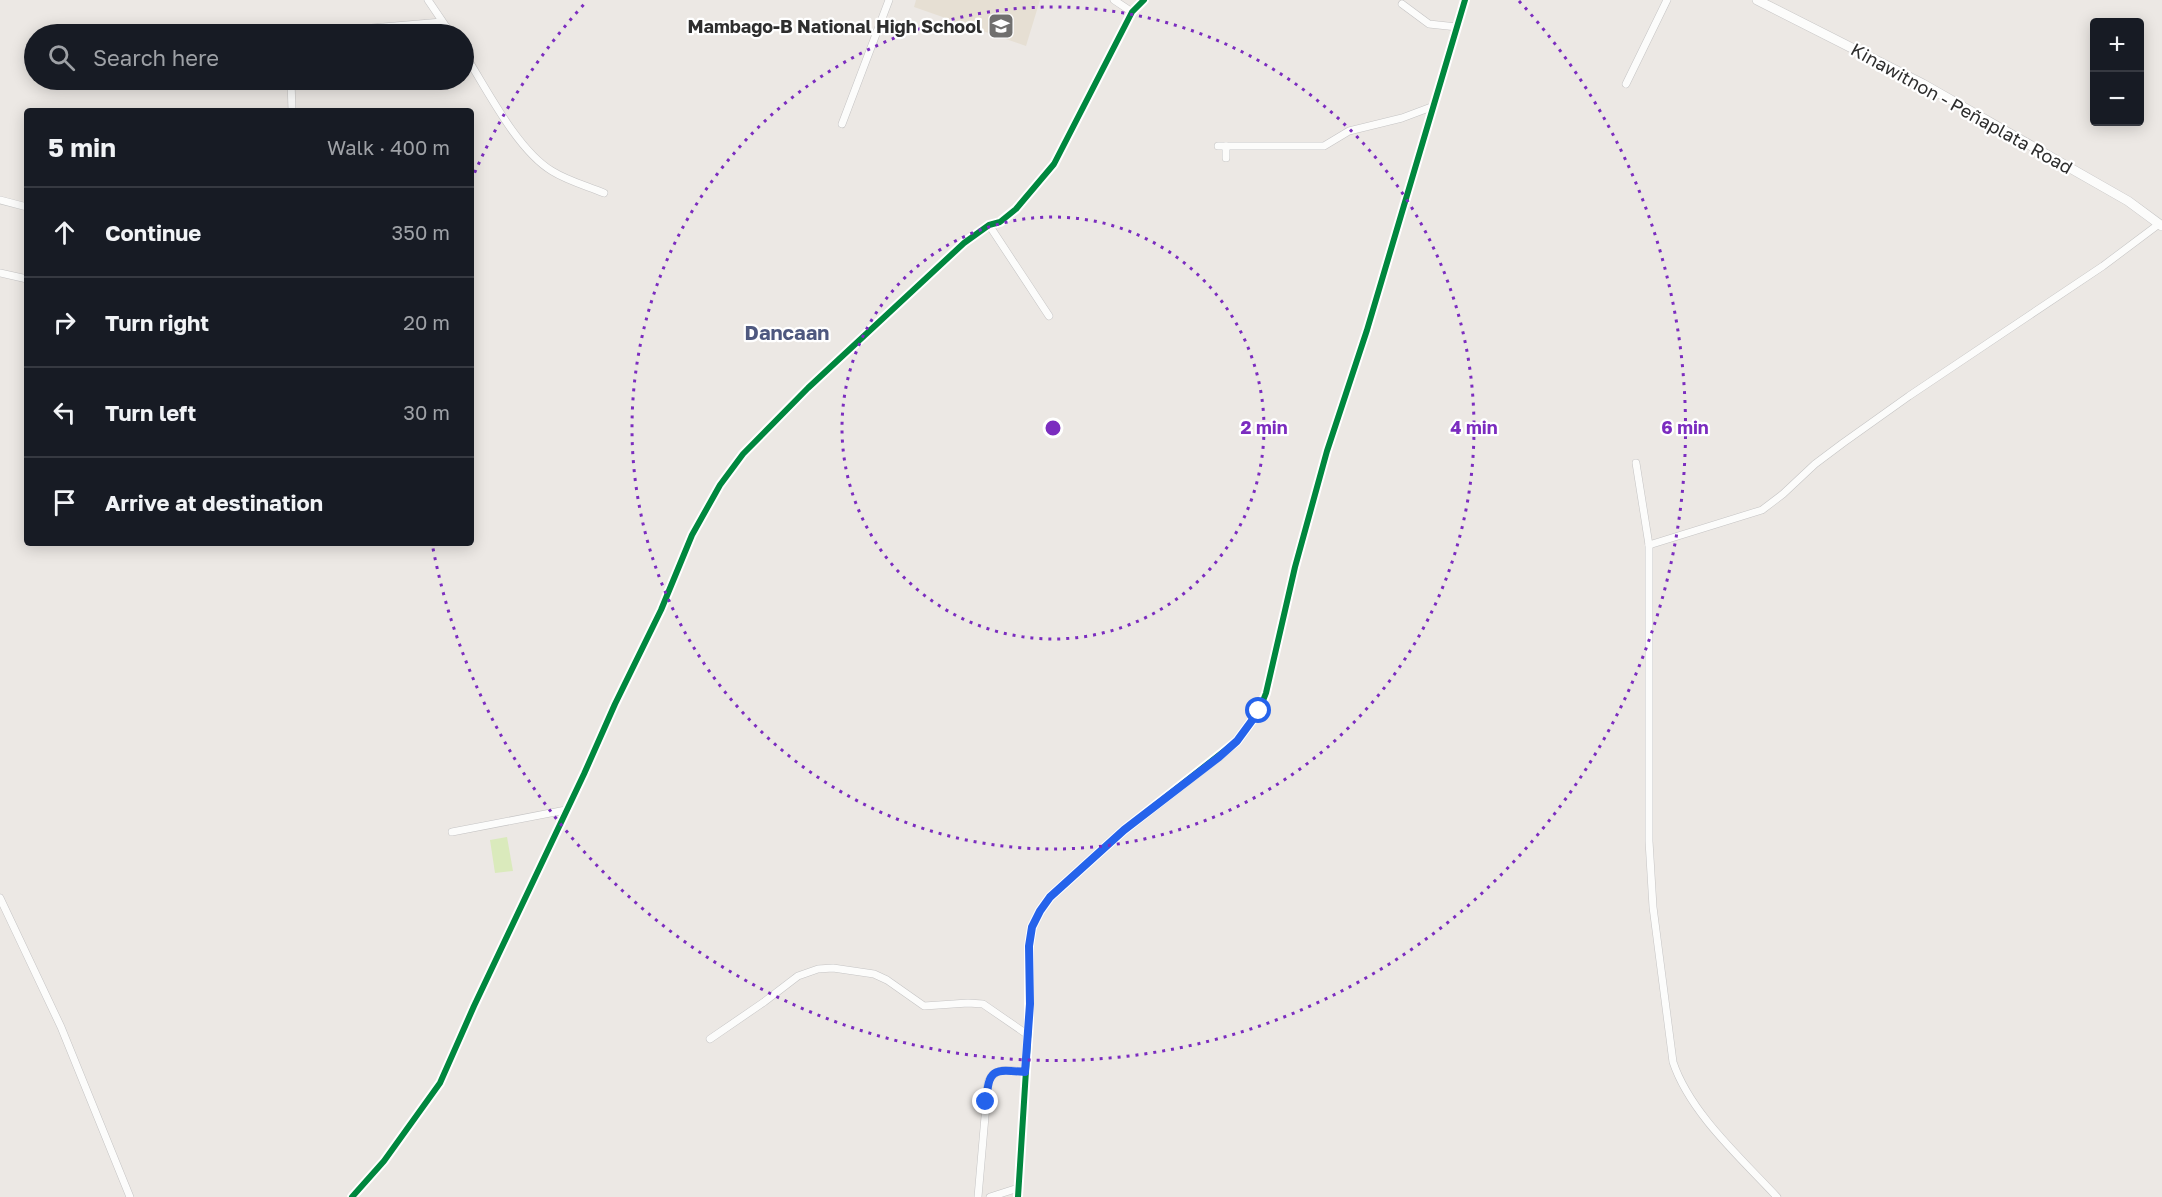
<!DOCTYPE html>
<html lang="en">
<head>
<meta charset="utf-8">
<style>
  body { margin:0; font-family:"Golos Text",sans-serif; background:#20242c; color:#f1f3f6 }
  .controls { position:absolute; right:18px; top:18px; display:grid; overflow:hidden; border-radius:6px; box-shadow:0 3px 15px #0003 }
  .controls button { width:54px; height:54px; display:grid; place-items:center; padding:0; border:0; border-bottom:2px solid #363941; background:#171b24; color:#f1f3f6; font:30px sans-serif }
  .stop { position:absolute; width:18px; height:18px; margin:-14px; border:4px solid #2563eb; border-radius:50%; background:#fff }
  .stop.end { background:#2563eb; border-color:#fff; box-shadow:0 2px 6px #0008 }
  .list { margin:0; padding:0; list-style:none }
  h2 { display:flex; justify-content:space-between; align-items:center; height:78px; margin:0; padding:0 24px; font-size:26px }
  h2 small { font-size:20px; font-weight:400; color:#9ea1a6 }
  .list li { display:grid; grid-template-columns:39px 1fr auto; gap:18px; align-items:center; box-sizing:border-box; height:90px; padding:0 24px; border-top:2px solid #363941 }
  .list b { display:block; font-size:22px; white-space:nowrap }
  .list em { font-size:20px; font-style:normal; color:#9ea1a6 }
  .icon { flex:none; width:33px; height:33px; fill:none; stroke:currentColor; stroke-width:2; stroke-linecap:round; stroke-linejoin:round }
  .map { position:relative; flex:none; width:2162px; height:1197px; overflow:hidden }
  .search { position:absolute; background:#171b24; box-shadow:0 3px 15px #0003; left:24px; top:24px; width:450px; height:66px; display:flex; align-items:center; gap:15px; box-sizing:border-box; padding:0 21px; border-radius:33px; color:#9ea1a6; font-size:22px }
  .panel { position:absolute; background:#171b24; box-shadow:0 3px 15px #0003; left:24px; top:108px; width:450px; height:438px; border-radius:6px }
  .map>svg:first-child { display:block }
  .education { fill:#e6dfd3 }
  .pitch { fill:#daeabc }
  .lines { fill:none; stroke-linecap:round; stroke-linejoin:round }
  .minor-casing { stroke:#c5c4c4; stroke-width:8 }
  .tertiary-casing { stroke:#c5c4c4; stroke-width:10 }
  .minor { stroke:#fcfcfb; stroke-width:7 }
  .tertiary { stroke:#fcfcfb; stroke-width:9 }
  .cycleway-casing { stroke:#fff; stroke-width:10 }
  .cycleway { stroke:#00873e; stroke-width:6 }
  .route { stroke:#2563eb; stroke-width:8 }
  .ring { fill:none; stroke:#7b2cbf; stroke-width:3; stroke-dasharray:3 6 }
  .labels { text-anchor:middle; dominant-baseline:central; stroke-width:4.5; stroke-linejoin:round; paint-order:stroke }
  .poi-label { font-size:18px; font-weight:bold; fill:#2e2e2e; stroke:#fff; text-anchor:end }
  .street-label { font-size:18px; fill:#2e2e2e; stroke:#fff }
  .neighbourhood-label { font-size:20px; font-weight:bold; fill:#4e587f; stroke:#fff }
  .centre { fill:#7b2cbf; stroke:#fff; stroke-width:3 }
  .ring-label { font-size:18px; text-anchor:middle; font-weight:bold; fill:#7b2cbf; stroke:#fff; stroke-width:4.5; stroke-linejoin:round; paint-order:stroke }
</style>
</head>
<body>
<div class="map">
<svg width="2162" height="1197" viewBox="0 0 2162 1197">
  <rect width="100%" height="100%" fill="#ece8e4"/>
  <!-- education -->
  <path class="education" d="M916,0H1040L1026,46L914,7Z"/>
  <!-- pitch -->
  <path class="pitch" d="M507,837L513,871L495,873L490,840Z"/>
  <g class="lines">
    <!-- minor casing -->
    <g class="minor-casing">
      <g id="minor">
        <path d="M428,0L451,34"/>
        <path d="M1114,0L1132,12"/>
        <path d="M1402,4L1429,24L1457,27"/>
        <path d="M301,34L442,22"/>
        <path d="M464,53C486,88 517,150 552,171C568,181 587,186 604,193"/>
        <path d="M291,80L292,111"/>
        <path d="M1626,84L1667,0"/>
        <path d="M842,124L889,0"/>
        <path d="M1218,146H1324L1349,131L1402,118L1434,106"/>
        <path d="M1226,158V146"/>
        <path d="M0,200L27,207"/>
        <path d="M989,225L1049,316"/>
        <path d="M0,273L27,279"/>
        <path d="M1636,463L1649,545V841L1653,907L1673,1062C1690,1113 1741,1158 1777,1197"/>
        <path d="M1649,545L1762,510L1783,494L1815,464L1843,443L1909,396L2103,266L2159,224"/>
        <path d="M452,832L566,810"/>
        <path d="M0,898L61,1027L130,1197"/>
        <path d="M710,1039L764,1002L798,976L818,969L833,968L874,974L887,980L924,1006L968,1003L983,1004L1028,1035"/>
        <path d="M352,1197L384,1161L440,1083L474,1006L584,774L615,704L661,610L692,535L720,485L743,454L808,388L964,243L989,225L1000,222L1016,209L1054,164L1132,12L1144,0"/>
        <path d="M978,1197L988,1082C995,1066 1011,1070 1025,1072"/>
        <path d="M990,1197L1018,1188"/>
        <path d="M1018,1197L1029,1023V946L1032,927L1040,911L1050,897L1124,830L1237,741L1259,711L1266,693L1295,567L1327,451L1367,330L1465,0"/>
      </g>
    </g>
    <!-- tertiary casing -->
    <g class="tertiary-casing">
      <path id="tertiary" d="M1757,0L1923,84L2128,201L2162,226"/>
    </g>
    <!-- minor -->
    <use href="#minor" class="minor"/>
    <!-- tertiary -->
    <use href="#tertiary" class="tertiary"/>
    <!-- cycleway casing -->
    <g class="cycleway-casing">
      <g id="cycleway">
        <path d="M352,1197L384,1161L440,1083L474,1006L584,774L615,704L661,610L692,535L720,485L743,454L808,388L964,243L989,225L1000,222L1016,209L1054,164L1132,12L1144,0"/>
        <path d="M1018,1197L1029,1023V946L1032,927L1040,911L1050,897L1124,830L1237,741L1259,711L1266,693L1295,567L1327,451L1367,330L1465,0"/>
      </g>
    </g>
    <!-- cycleway -->
    <use href="#cycleway" class="cycleway"/>
  </g>
  <g class="lines">
    <!-- route -->
    <path class="route" d="M986,1102C989,1069 992,1069 1025,1072L1030,1004L1029,946L1032,927L1040,911L1050,897L1124,830L1219,757L1237,741L1259,711"/>
  </g>
  <!-- distance rings -->
  <g class="ring">
    <circle cx="1053" cy="428" r="211"/>
    <circle cx="1053" cy="428" r="421"/>
    <path d="M471 181A632 632 0 0 1 587 1M1519 1A632 632 0 1 1 432 543"/>
  </g>
  <!-- icons -->
  <defs>
    <g id="school-square" transform="scale(1.35)"><rect x="-9" y="-9" width="18" height="18" rx="4" fill="#706f6e" stroke="#fff"/><path d="M0-5L7-2L0 1L-7-2ZM-4 1L0 2.5L4 1V4Q0 6-4 4Z" fill="#fff"/></g>
  </defs>
  <g fill-rule="evenodd">
    <use href="#school-square" x="1001" y="26"/>
  </g>
  <g class="labels">
    <!-- poi labels -->
    <g class="poi-label">
      <text x="982" y="26">Mambago-B National High School</text>
    </g>
    <!-- street labels -->
    <g class="street-label">
      <text transform="translate(1962 108) rotate(29)">Kinawitnon - Peñaplata Road</text>
    </g>
    <!-- neighbourhood labels -->
    <g class="neighbourhood-label">
      <text x="787" y="332">Dancaan</text>
    </g>
  </g>
  <circle cx="1053" cy="428" r="9" class="centre"/>
  <g class="ring-label">
    <text x="1264" y="434">2 min</text>
    <text x="1474" y="434">4 min</text>
    <text x="1685" y="434">6 min</text>
  </g>
</svg>
<div class="controls">
<button>+</button>
<button>−</button>
</div>
<div class="stop" style="left:1259px;top:711px"></div>
<div class="stop end" style="left:986px;top:1102px"></div>
<div class="search"><svg class="icon" aria-label="search" viewBox="0 0 24 24"><circle cx="10" cy="10" r="6"/><path d="M15 15l6 6"/></svg>Search here</div>
<section class="panel">
<h2>5 min<small>Walk · 400 m</small></h2>
<ul class="list">
<li><svg class="icon" aria-label="ahead" viewBox="0 0 24 24"><path d="M12 20V5M6 11l6-6 6 6"/></svg><div><b>Continue</b></div><em>350 m</em></li>
<li><svg class="icon" aria-label="right" viewBox="0 0 24 24"><path d="M7 20v-9h11M14 6l5 5-5 5"/></svg><div><b>Turn right</b></div><em>20 m</em></li>
<li><svg class="icon" aria-label="left" viewBox="0 0 24 24"><path d="M17 20v-9H6M10 6l-5 5 5 5"/></svg><div><b>Turn left</b></div><em>30 m</em></li>
<li><svg class="icon" aria-label="arrive" viewBox="0 0 24 24"><path d="M6 21V4h12l-3 4 3 4H6"/></svg><div><b>Arrive at destination</b></div></li>
</ul>
</section>
</div>
</body>
</html>
